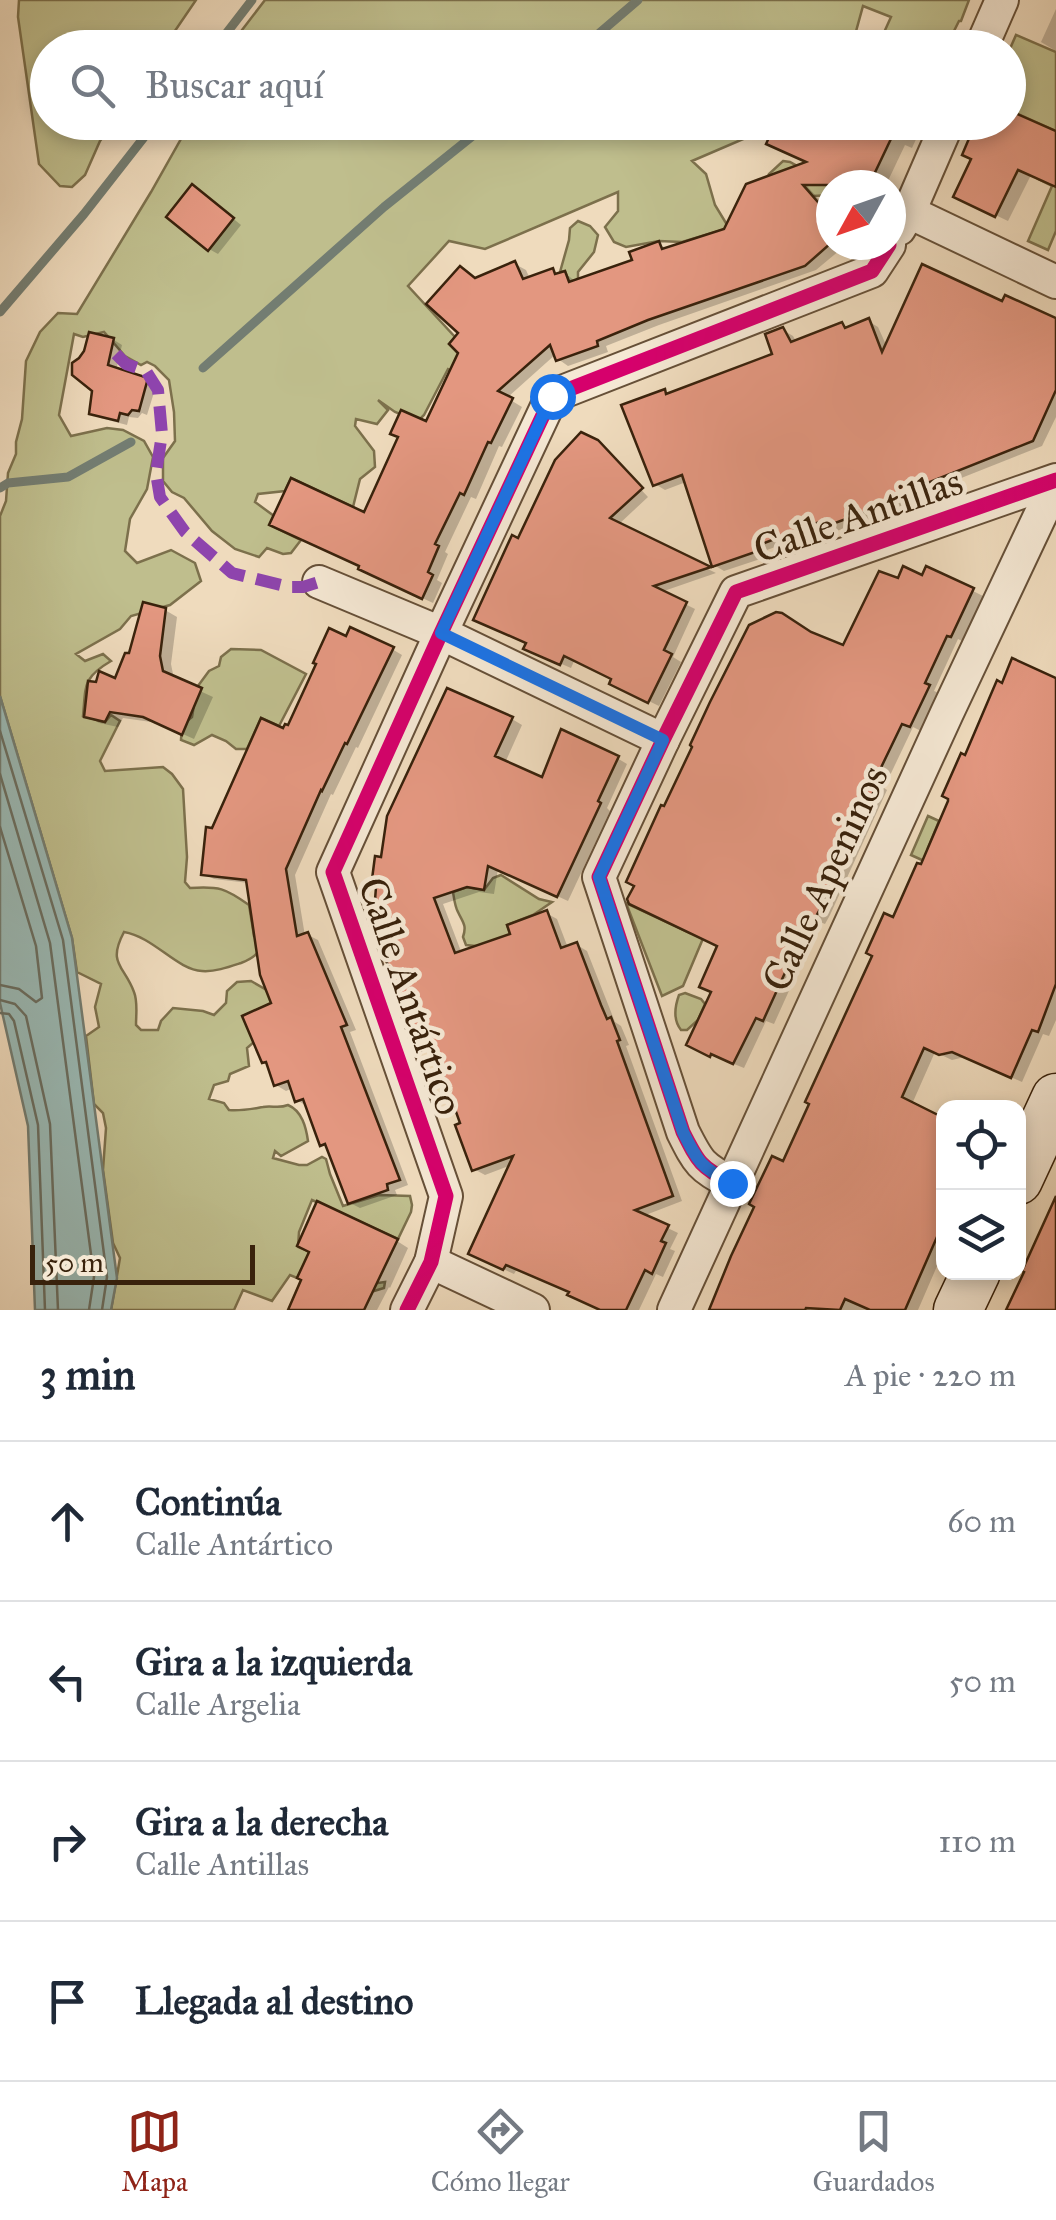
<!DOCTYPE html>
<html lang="es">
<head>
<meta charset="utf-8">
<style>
  body { margin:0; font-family:"IM FELL Great Primer",serif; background:#f2f2f3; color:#1f2937 }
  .controls { position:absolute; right:30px; bottom:30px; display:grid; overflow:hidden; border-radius:20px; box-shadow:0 5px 15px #0003 }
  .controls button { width:90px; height:90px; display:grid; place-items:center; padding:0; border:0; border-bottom:2px solid #e0e1e3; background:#fff; color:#1f2937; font:50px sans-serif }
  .compass { position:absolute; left:816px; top:170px; width:90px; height:90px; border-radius:50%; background:#fff; box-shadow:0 5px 15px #0003; rotate:230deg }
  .scale { position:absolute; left:30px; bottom:25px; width:225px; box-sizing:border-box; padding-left:10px; border:5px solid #39220c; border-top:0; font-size:28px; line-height:35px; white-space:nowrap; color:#39220c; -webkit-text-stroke:8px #f5e8d4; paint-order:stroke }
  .stop { position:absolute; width:30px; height:30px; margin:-22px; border:8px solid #1a73e8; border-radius:50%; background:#fff }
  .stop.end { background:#1a73e8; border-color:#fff; box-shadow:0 2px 10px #0008 }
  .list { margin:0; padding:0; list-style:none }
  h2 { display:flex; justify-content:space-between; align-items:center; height:130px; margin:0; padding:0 40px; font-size:42px }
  h2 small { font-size:32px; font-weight:400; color:#747a83 }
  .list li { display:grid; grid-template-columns:65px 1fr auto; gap:30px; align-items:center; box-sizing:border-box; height:160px; padding:0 40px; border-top:2px solid #e0e1e3 }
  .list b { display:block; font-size:38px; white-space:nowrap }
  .list p { margin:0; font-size:32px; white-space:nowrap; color:#747a83 }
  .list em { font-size:32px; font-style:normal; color:#747a83 }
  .icon { flex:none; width:55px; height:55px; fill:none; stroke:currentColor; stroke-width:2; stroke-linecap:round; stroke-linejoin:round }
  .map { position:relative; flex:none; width:1056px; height:1310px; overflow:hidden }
  .search { position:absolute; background:#fff; box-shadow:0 5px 15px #0003; left:30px; right:30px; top:30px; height:110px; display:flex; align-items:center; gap:25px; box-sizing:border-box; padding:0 35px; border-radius:55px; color:#747a83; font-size:38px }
  .sheet { height:770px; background:#fff }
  nav { display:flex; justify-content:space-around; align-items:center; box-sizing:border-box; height:140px; border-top:2px solid #e0e1e3; background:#fff; font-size:28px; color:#747a83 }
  nav a { display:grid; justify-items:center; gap:5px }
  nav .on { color:#8f2418 }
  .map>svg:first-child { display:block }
  .green { fill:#bfbe8d; stroke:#7c704c; stroke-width:2.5 }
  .water { fill:#9abab6; stroke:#737d72; stroke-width:2.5 }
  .shadow { fill:#0003 }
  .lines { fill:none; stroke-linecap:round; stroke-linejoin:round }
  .shore { stroke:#6a6e61; stroke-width:2.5 }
  .stream { stroke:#737d72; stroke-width:9 }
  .building { fill:#e39780; stroke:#39220c; stroke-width:2.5 }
  .street-casing { stroke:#665038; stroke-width:36 }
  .secondary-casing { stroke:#39220c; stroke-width:51 }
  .street { stroke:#f5e8d4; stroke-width:32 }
  .secondary { stroke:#f5e8d4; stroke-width:48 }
  .quiet { stroke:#8e44ad; stroke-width:12; stroke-dasharray:25 12; stroke-linecap:butt }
  .cycleway-casing { stroke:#f5e8d4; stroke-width:21 }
  .cycleway { stroke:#d6006c; stroke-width:15 }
  .route { stroke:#1a73e8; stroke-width:12 }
  .labels { text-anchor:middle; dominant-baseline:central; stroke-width:9; stroke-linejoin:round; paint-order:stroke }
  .street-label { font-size:40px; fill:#39220c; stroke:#f5e8d4 }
</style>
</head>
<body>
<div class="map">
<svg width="1056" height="1310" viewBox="0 0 1056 1310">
  <rect width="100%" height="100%" fill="#efdbbd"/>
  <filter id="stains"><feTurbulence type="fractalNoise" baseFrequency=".002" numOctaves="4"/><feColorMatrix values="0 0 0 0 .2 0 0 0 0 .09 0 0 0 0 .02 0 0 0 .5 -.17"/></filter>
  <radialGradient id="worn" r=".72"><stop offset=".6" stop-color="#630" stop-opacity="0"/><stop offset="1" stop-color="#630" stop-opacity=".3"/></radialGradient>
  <!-- green -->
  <g class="green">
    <path d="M19,0H196L164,47L48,48V122L113,123L100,141L85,175L72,187L60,186L39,164L18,17Z"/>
    <path d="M265,0H969L961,21H959L946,47H899L881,39L891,17L863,6L855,35L861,39L858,47H229Z"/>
    <path d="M1016,35L1056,52V131L1009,110V51Z"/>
    <path d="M190,123H762L755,134L692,161L706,174L715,205L729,228L682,242L659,241L626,247L614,242L605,227L618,211V192L485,249L449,241L408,286L455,337L449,344L464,359L478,382L448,369L424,415L418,421L395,412L378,400L388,410L377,424L356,419L355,426L374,451L375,467L360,479L353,507L291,478L285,491L258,494L255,502L274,516L270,525L301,540L291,553L283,554L267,548L259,557L235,549L212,531L184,498L172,492L163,481V458L175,441L174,412L169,380L155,366L147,362L141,365L125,356L104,332L83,337L74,334L59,415L71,436L107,428L123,430L144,441L153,457L147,489L130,519L125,551L137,563L171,550L195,563L201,581L170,605L131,616L120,629L76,654L85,661L103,654L111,661C82,678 86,686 83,716L105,722L111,715L120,721L100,761L105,771L163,767L172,774L183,789L187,857L185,882L190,888C219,886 225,888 249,905L254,936L264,935C261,951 257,957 241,963C229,967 215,972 202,971C177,970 154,937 124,932C107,964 124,965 134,992C138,1002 136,1014 136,1025L141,1030H158L161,1021L173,1008L203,1011L214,1015L226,1003L227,991L237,982L251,981L265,989L300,991L243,1016L254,1042L247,1048L249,1066L230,1074L228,1081L214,1085L209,1099L224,1103L229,1110C242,1111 251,1109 263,1107C272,1105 278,1109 288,1105C302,1111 306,1127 308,1141L281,1156L275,1151L273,1158L299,1165H307L322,1157L326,1159L330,1174L343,1206L379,1195L410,1196L412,1205L411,1212L398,1239L312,1200L299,1232L298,1247L308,1251L310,1248L378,1283L385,1282L384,1288L374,1291L369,1285L301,1270L297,1278L290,1275L272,1301L243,1290L234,1310H111L120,1258L113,1243L103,1170L106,1128L103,1113L94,1104L86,1036L99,1027L95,1007L101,984L77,972L72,938L0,696V516L6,501L8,473L16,454V442L22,419L26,361L40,332L58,313L77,314L151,192Z"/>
    <path d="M1056,140L1052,182L1056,187V231L1048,250L1028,241L1052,186L1038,179Z"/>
    <path d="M783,161L790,162L831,185V195L813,196L805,187L784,203L765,183L769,174Z"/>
    <path d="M578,221L590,226L598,235L594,252L578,272V279L570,284L565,271L560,272L569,240L570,228Z"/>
    <path d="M231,649L261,650L306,674L279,726L261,718L247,749H236L226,741L212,735L194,745L181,740L182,725L192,717L194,705L192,694L209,671L219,666L221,657Z"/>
    <path d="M928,816L939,821L928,848L997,894L911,855Z"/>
    <path d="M501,875L539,899L552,902L533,915L507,925L516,950L466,945L463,937C467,925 463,923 458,912C455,907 454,898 453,892L467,887L484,890L493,878Z"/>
    <path d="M626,903L690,933L715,910L683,986L662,996Z"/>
    <path d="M685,993L701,999L705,1004L698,1020L687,1030H681C673,1020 675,1006 679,995Z"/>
  </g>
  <!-- water -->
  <path class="water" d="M0,696L72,938L117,1278L111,1310H35L28,1126L0,1003Z"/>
  <!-- shadow -->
  <g class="shadow">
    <path d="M1056,9V51L1041,42Z"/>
    <path d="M868,35L893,48H862Z"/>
    <path d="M809,122H924L912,148L905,145L886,185H853Z"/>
    <path d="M1056,134V186L1031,175L1008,221L968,202Z"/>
    <path d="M800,178L831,213V245H846L816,270L659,325L606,346L608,352L568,366L558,359L556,354L507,398L522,407L502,447L499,446L476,499L471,497L445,552L448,554L437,580L442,583L433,603L371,574L365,515L427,424L462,353L461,269L477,280L515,264L526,270L530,279L553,271L560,275L565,273L576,282L635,262L658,244L668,249L726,231Z"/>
    <path d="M201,192L241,225L218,254L209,249Z"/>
    <path d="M1003,304L1056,319V417L1042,446L921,494L922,498L873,518L831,533L824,529L767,550L769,556L724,571L714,565L686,482L665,490L655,484L664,391L670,395L775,356L783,330L793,336L797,343L842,324L849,328L868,321L878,327L887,347Z"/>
    <path d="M91,335L114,340L122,345L116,371L156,386L147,415L142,413L138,418L129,417L127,425L100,418L91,413L94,390L81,360Z"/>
    <path d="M596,442L648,497L618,525L716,573L661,592L695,609L673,657L681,662L659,706L622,688L614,679L575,659L571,668L536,653L519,541Z"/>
    <path d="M899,581L973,591L983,596L962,641L958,639L934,691L939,693L921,731L913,727L884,788L887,790L830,915L825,924L820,922L774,1024L766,1021L744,1068L699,1050L713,993L720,946L814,636L844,648Z"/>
    <path d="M165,610L177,617L171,664L174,679L213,697L194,739L158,723L123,718L118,727L99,723L87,716L117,681L130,656Z"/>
    <path d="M347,639L392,649L402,655L358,748L356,747L333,795L331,794L295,875L305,936L308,935L318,940L356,1030L350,1032L408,1185L395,1190L397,1195L360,1208L350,1203L329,1148L322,1144L308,1107L297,1100L293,1088L286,1091L276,1085L269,1063L274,1005L249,883L214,879L204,874L213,831L284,731L289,728Z"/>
    <path d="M1056,680V1020L1049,1036L1043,1034L1022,1082L965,1057L952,1060L935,1052L912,1104L944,1120V1250L918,1310H712L784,1164L894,921L922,868L966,758Z"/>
    <path d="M512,719L522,725L505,763L543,780L617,758L627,764L607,808L610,811L568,901L498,869L494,894L479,892L443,904L462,954L513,935L546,913L557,919L568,948L577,945L587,951L615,1022L621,1026L629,1045L626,1046L682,1201L643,1216L678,1233L670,1249L675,1251L663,1277L656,1274L639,1310H603L571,1292L517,1269L514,1274L482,1259L511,1165L485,1175L474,1169L463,1124L443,1069L439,1067L433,1056L423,1050L383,859Z"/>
    <path d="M397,1241L408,1248L390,1288L389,1287L377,1310H291L312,1252Z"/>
  </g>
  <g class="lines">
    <!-- shore -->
    <g class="shore">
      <path d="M0,731L63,940L107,1277L102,1310"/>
      <path d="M0,774L50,943L94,1277L89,1310"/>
      <path d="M0,827L36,946L42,998L36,1002L19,989L0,985"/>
      <path d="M0,1000L15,1004L26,1016L50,1124L58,1310"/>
      <path d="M0,1013L9,1014L14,1021L38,1125L45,1310"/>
    </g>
    <!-- stream -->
    <g class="stream">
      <path d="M215,48L252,0"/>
      <path d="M582,48L638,0"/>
      <path d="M0,312L84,214L156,122"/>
      <path d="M203,368L384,207L490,122"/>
      <path d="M0,488L8,483L68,477L131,442"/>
    </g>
  </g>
  <!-- building -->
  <g class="building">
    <path d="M1008,110L1056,131V187L1018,170L995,217L953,197L971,159L962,155L976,122H1008Z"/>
    <path d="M776,122H899L869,185H803L831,217V243L805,266L648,320L597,341L598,346L556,361L550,345L498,391L513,398L491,443L488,442L464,495L460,493L435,544L439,546L428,572L433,575L422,599L358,569L359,566L269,525L291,478L364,512L398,437L390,434L401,410L426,421L458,353L449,344L458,333L426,304L460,266L475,278L515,261L523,279L553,268L555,274L565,271L569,282L632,260L629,252L659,241L662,249L724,229L746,184L806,162L766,144Z"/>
    <path d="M192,184L234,218L208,251L166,217Z"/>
    <path d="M922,264L1002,301L1005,295L1056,318V390L1033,441L912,489L914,492L862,513L819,529L817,523L759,545L761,550L712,567L682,475L653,486L621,405L665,389L666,394L772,354L765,334L783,327L791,342L842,322L845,328L869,318L882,352Z"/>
    <path d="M89,332L114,338L108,365L148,378L139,411L132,410L128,415L120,413L118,421L89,414L92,391L72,375V363L79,358L84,351Z"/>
    <path d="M581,432L598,440L643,488L610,518L711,567L654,586L687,602L664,650L672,654L648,703L609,684L611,679L564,656L560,665L523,649L526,643L473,620L512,535L518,538L555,460Z"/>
    <path d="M903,566L922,575L926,566L974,588L951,637L947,636L925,683L930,685L910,727L902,724L875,780L878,782L820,909L814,920L810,918L763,1021L756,1018L733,1064L711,1054L710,1057L686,1045L711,992L699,987L717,946L629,904L627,899L634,886L626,882L661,805L664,806L692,747L690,745L710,702L749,625L776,612L782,613L811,632L843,645L879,571L898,578Z"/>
    <path d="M143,602L166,608L160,656L163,671L202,688L182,735L143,717L110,712L105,722L84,717L88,681L96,682L99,671L115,678L125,653H129Z"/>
    <path d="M350,627L394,647L347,744L345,743L322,791L321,790L286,869L297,936L308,932L347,1025L341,1027L400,1180L387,1184L388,1190L348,1204L325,1144L320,1146L303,1099L295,1102L288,1081L274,1086L266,1062L262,1063L242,1016L271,1003L260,975L246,880L201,875L206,827L212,828L261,718L283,728L285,724L288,725L316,664L313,663L329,628L346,636Z"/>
    <path d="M1012,658L1056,678V984L1038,1032L1032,1030L1011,1078L952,1052L939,1055L924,1048L902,1097L944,1118V1221L905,1310H870L845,1299L840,1310L806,1308L805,1310H709L731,1256L754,1207L749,1204L772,1156L783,1161L809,1104L805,1102L872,956L866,953L884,913L893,917L917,863L921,864L948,801V799L942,796L961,753L965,755L997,680L1002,683Z"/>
    <path d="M447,688L513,717L495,756L542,777L561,729L619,756L598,801L601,803L557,897L488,866L484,890L467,887L434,898L455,953L510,934L507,925L547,910L561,948L577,942L601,1005L607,1019L611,1017L620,1040L617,1041L673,1196L635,1210L669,1225L661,1241L666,1243L652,1274L645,1270L626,1310H600L567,1295L569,1292L506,1265L503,1270L468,1254L513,1156L472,1171L455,1125L460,1123L440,1067L437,1069L429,1049L421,1052L373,926L376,887H371L375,856L381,857L387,816Z"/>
    <path d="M1056,1196V1310H1006L1024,1272L1022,1271Z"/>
    <path d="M317,1201L398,1239L364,1310H288L301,1280L297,1278L309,1252L297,1246Z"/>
  </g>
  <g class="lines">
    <!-- street casing -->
    <g class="street-casing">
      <g id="street">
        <path d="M981,48L1002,0"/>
        <path d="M909,212L1056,282"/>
        <path d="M899,229L909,212L948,122"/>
        <path d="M319,582L441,633L663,740"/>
        <path d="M732,1183C701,1168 698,1162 683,1132L599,877L663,740L736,592L1056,480"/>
        <path d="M431,1262L533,1310"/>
        <path d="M407,1310L431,1262L446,1196L333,872L441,633L552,396L872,271L889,245"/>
        <path d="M674,1310L947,713L1056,482"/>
      </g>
    </g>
    <!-- secondary casing -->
    <g class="secondary-casing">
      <g id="secondary">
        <path d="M1018,1180L1056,1098"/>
        <path d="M958,1310L976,1272"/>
      </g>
    </g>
    <!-- street -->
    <use href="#street" class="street"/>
    <!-- secondary -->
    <use href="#secondary" class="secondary"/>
    <!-- quiet -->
    <path class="quiet" d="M116,354L126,364L146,371L158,390L162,434L156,473L160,497L185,532L232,573L289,587H303L319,582"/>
    <!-- cycleway casing -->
    <g class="cycleway-casing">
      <g id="cycleway">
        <path d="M732,1183C701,1168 698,1162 683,1132L599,877L663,740L736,592L1056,480"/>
        <path d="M407,1310L431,1262L446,1196L333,872L441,633L552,396L872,271L889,245"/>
      </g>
    </g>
    <!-- cycleway -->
    <use href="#cycleway" class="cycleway"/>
  </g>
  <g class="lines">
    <!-- route -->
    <path class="route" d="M552,396L441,633L663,740L599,877L683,1132C698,1162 701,1168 732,1183"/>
  </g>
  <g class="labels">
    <!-- street labels -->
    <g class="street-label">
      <text transform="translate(858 515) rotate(-19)">Calle Antillas</text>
      <text transform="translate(825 878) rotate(-65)">Calle Apeninos</text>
      <text transform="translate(411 996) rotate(71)">Calle Antártico</text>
    </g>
  </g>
  <rect width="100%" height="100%" filter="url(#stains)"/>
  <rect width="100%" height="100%" fill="url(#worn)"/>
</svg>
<div class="controls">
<button><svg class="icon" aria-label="locate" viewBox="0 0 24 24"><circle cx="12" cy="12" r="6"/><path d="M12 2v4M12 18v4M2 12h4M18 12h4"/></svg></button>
<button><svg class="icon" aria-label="layers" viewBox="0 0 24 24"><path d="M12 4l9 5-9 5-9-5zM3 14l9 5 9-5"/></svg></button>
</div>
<svg class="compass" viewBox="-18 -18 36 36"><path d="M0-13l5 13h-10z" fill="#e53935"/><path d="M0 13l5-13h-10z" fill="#747a83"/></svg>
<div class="scale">50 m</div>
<div class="stop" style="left:552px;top:396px"></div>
<div class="stop end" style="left:732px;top:1183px"></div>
<div class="search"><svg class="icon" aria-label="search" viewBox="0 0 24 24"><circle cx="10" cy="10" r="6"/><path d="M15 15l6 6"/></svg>Buscar aquí</div>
</div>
<section class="sheet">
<h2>3 min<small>A pie · 220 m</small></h2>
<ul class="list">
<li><svg class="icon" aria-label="ahead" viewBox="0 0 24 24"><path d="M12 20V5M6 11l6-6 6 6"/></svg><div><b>Continúa</b><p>Calle Antártico</p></div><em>60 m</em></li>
<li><svg class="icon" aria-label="left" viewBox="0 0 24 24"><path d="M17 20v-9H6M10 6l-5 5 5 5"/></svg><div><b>Gira a la izquierda</b><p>Calle Argelia</p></div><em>50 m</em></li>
<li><svg class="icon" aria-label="right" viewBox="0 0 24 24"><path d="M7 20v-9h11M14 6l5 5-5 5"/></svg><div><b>Gira a la derecha</b><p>Calle Antillas</p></div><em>110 m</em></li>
<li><svg class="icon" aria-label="arrive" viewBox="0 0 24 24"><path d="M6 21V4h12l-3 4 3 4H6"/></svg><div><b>Llegada al destino</b></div></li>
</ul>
</section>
<nav>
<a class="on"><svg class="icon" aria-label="map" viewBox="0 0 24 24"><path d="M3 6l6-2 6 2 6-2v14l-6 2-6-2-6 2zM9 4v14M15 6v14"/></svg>Mapa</a>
<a><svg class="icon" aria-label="directions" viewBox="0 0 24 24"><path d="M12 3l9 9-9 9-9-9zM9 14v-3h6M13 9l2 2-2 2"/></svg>Cómo llegar</a>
<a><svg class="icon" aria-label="saved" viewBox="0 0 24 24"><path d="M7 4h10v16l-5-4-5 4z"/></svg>Guardados</a>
</nav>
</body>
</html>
